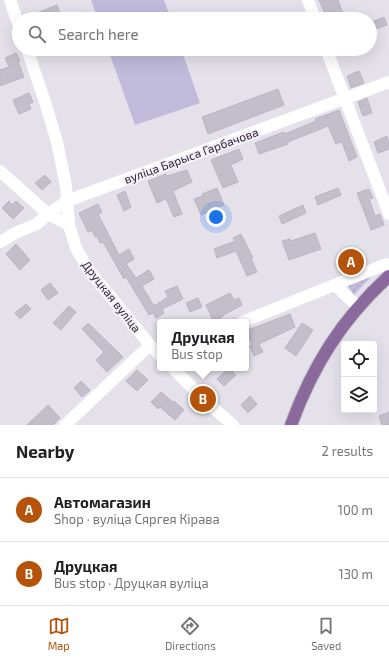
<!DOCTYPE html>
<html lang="en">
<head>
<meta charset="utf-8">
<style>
  body { margin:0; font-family:"Exo 2",sans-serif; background:#f6f6f6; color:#202124 }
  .controls { position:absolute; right:12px; bottom:12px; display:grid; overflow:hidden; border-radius:4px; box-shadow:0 4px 16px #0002 }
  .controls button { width:36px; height:36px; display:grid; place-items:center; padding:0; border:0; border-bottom:1px solid #e0e0e0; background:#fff; color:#202124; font:20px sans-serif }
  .you { position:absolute; left:216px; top:217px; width:14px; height:14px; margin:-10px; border:3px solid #fff; border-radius:50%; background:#1a73e8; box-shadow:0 0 0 6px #1a73e833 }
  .badge { display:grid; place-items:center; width:26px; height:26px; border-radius:50%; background:#b45309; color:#fff; font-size:13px; font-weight:700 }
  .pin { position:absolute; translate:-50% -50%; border:2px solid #fff; box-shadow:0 1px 4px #0006 }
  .popup { position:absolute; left:157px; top:319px; width:92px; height:52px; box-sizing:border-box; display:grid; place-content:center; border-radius:4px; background:#fff; filter:drop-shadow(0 1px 3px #0005); font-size:13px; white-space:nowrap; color:#757577 }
  .popup b { font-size:15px; color:#202124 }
  .popup::after { content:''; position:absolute; left:50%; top:100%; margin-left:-8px; border:8px solid transparent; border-top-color:#fff }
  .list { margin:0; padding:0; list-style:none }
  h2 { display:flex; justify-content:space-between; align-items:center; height:52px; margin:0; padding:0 16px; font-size:17px }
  h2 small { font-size:13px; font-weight:400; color:#757577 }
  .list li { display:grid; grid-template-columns:26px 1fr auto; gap:12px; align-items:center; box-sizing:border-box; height:64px; padding:0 16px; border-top:1px solid #e0e0e0 }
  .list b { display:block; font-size:15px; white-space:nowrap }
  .list p { margin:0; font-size:13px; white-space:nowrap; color:#757577 }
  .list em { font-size:13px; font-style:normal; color:#757577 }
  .icon { flex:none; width:22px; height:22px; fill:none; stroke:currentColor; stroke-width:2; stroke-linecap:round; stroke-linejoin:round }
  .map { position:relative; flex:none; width:389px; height:425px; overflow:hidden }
  .search { position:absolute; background:#fff; box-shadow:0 4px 16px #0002; left:12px; right:12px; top:12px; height:44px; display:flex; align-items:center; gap:10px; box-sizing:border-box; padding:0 14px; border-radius:22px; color:#757577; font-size:15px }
  .sheet { height:180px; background:#fff }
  nav { display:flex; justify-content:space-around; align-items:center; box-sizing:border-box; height:56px; border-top:1px solid #e0e0e0; background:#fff; font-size:11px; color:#757577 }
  nav a { display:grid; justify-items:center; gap:2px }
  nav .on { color:#b45309 }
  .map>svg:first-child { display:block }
  .grass { fill:url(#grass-dots) }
  .park { fill:#c0bbda }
  .building { fill:#c4becb; stroke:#bbb4c4 }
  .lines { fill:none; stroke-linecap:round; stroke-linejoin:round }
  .major-casing { stroke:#c1bdc4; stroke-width:14 }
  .minor { stroke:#fff; stroke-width:12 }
  .major { stroke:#8a699d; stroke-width:12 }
  .labels { text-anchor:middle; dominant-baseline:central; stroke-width:4; stroke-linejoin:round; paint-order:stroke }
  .street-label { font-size:12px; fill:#31233a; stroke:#f4f1f7 }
</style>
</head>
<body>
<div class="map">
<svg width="389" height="425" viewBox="0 0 389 425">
  <defs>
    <pattern id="grass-dots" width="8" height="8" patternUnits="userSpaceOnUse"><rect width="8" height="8" fill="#c0bbda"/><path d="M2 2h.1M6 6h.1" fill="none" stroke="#a5a0bc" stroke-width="1.8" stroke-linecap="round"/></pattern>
  </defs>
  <rect width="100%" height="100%" fill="#e5e1eb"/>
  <!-- grass -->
  <path class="grass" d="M369,276L370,278L354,295L348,286V284Z"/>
  <!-- park -->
  <g class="park">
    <path d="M91,0H164L171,19H98Z"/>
    <path d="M108,49H181L200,103L135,125Z"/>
  </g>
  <!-- building -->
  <g class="building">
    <path d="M319,0H338L345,19H327Z"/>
    <path d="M57,5L62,19H40L37,13Z"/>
    <path d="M384,17L387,25L370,31V23Z"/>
    <path d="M16,53L20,61L18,62L24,77L0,86V70L9,67L5,58Z"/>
    <path d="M359,71L364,83L351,88L347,76Z"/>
    <path d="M278,89L284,105L208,134L202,117Z"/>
    <path d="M29,93L33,102L29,104L31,109L19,114L13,100Z"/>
    <path d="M367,98L372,113L363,116L358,102Z"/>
    <path d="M339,110L357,157L349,161L342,142L336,144L328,126L288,142V144L259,154L255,143L284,132L285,134L316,121L315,119Z"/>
    <path d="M387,136L389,143V149L378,153L374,142Z"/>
    <path d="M239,149L243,159L231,165L238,182L223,188L211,160Z"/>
    <path d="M187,170L192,182L173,191L182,214L174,217L166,199L157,203L148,181L166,174L167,176Z"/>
    <path d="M45,175L51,182L42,190L35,183Z"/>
    <path d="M217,188L224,205L201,215L194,199L203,196L202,194Z"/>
    <path d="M338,188L341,195L318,205L315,197Z"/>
    <path d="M369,189L373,198L369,199L375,216L380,214L384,225L371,230L357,193Z"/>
    <path d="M125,191L131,207L124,211L117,195Z"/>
    <path d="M9,201L12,205L16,201L24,208L13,219L2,208Z"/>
    <path d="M98,204L102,212L98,214L119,255L129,249L134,259L126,264L136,278L149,270L154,279L142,286L154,306L168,297L165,291L177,286L183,299L162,309L164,313L156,318L153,313L149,315L126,277L124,279L103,242L100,243L97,236L95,237L92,230L88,232L79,213Z"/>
    <path d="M303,205L306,213L282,224L279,216Z"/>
    <path d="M315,233L321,249L289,260L282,241L290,239L291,241Z"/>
    <path d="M241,234L253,258H251L257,272L247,276L236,251L217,258L214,249L235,241L233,238Z"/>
    <path d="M16,244L30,260L20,270L6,254Z"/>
    <path d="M354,256L357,263L347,268L344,260Z"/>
    <path d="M50,283L58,293L48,300L41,290Z"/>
    <path d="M230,293L234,300L239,298L242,305L222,316V317L214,322L206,305Z"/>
    <path d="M198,298L202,307L190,312L186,303Z"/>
    <path d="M26,304L31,309L20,319L15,313Z"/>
    <path d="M69,306L76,312L61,330L53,323Z"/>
    <path d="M290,314L295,327L259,344L263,352L254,356L250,346L252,345L248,334L249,333L248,330Z"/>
    <path d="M88,323L123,357L107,372L96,360L104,352L82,329Z"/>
    <path d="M302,323L313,330L296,356L285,348Z"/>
    <path d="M229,368L236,375L224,386L217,379Z"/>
    <path d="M137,370L148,380L137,391L126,381Z"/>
    <path d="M81,381L90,390L82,397L74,388Z"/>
    <path d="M161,392L173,402L174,401L184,410L175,420L160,407L158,409L151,402Z"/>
    <path d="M250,396L257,404L248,413L241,405Z"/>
    <path d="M48,405L60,418L53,425H27Z"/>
    <path d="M389,412V425H382L379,416Z"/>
  </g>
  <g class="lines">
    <!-- major casing -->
    <g class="major-casing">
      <path id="major" d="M291,425C313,365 342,319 389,276"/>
    </g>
    <!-- minor -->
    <g class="minor">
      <path d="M10,0L19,26"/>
      <path d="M308,0L315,19"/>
      <path d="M27,49L46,105L57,142L66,186L69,225L76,248L88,269L150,345L160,355"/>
      <path d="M326,49L389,214"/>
      <path d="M0,171L48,214L69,225"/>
      <path d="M0,242L15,233L37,224L48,214L67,201L389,82"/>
      <path d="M335,285L358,307"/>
      <path d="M242,322L384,265L389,264"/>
      <path d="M173,368L203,399L233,425"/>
      <path d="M65,425L150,345"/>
    </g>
    <!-- major -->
    <use href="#major" class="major"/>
  </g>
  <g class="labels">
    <!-- street labels -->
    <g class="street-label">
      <text transform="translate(191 155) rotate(-20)">вуліца Барыса Гарбачова</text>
      <text transform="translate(112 296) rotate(52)">Друцкая вуліца</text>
    </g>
  </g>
</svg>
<div class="controls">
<button><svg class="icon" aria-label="locate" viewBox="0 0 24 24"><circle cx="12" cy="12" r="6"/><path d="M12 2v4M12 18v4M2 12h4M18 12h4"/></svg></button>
<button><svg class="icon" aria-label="layers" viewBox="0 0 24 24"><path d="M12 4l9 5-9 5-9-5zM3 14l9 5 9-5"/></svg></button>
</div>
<div class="you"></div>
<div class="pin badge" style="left:351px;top:262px">A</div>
<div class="pin badge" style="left:203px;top:399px">B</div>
<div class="popup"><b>Друцкая</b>Bus stop</div>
<div class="search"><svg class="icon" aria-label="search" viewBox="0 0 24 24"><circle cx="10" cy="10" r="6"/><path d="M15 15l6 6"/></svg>Search here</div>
</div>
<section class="sheet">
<h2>Nearby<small>2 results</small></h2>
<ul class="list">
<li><span class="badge">A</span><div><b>Автомагазин</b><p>Shop · вуліца Сяргея Кірава</p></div><em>100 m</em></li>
<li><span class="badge">B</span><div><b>Друцкая</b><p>Bus stop · Друцкая вуліца</p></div><em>130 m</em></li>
</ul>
</section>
<nav>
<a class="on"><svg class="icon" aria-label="map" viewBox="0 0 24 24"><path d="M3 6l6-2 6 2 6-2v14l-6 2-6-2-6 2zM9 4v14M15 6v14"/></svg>Map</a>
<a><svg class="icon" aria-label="directions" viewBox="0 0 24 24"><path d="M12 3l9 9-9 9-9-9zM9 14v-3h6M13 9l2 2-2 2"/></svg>Directions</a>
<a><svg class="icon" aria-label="saved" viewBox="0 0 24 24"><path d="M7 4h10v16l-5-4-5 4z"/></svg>Saved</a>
</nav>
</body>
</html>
